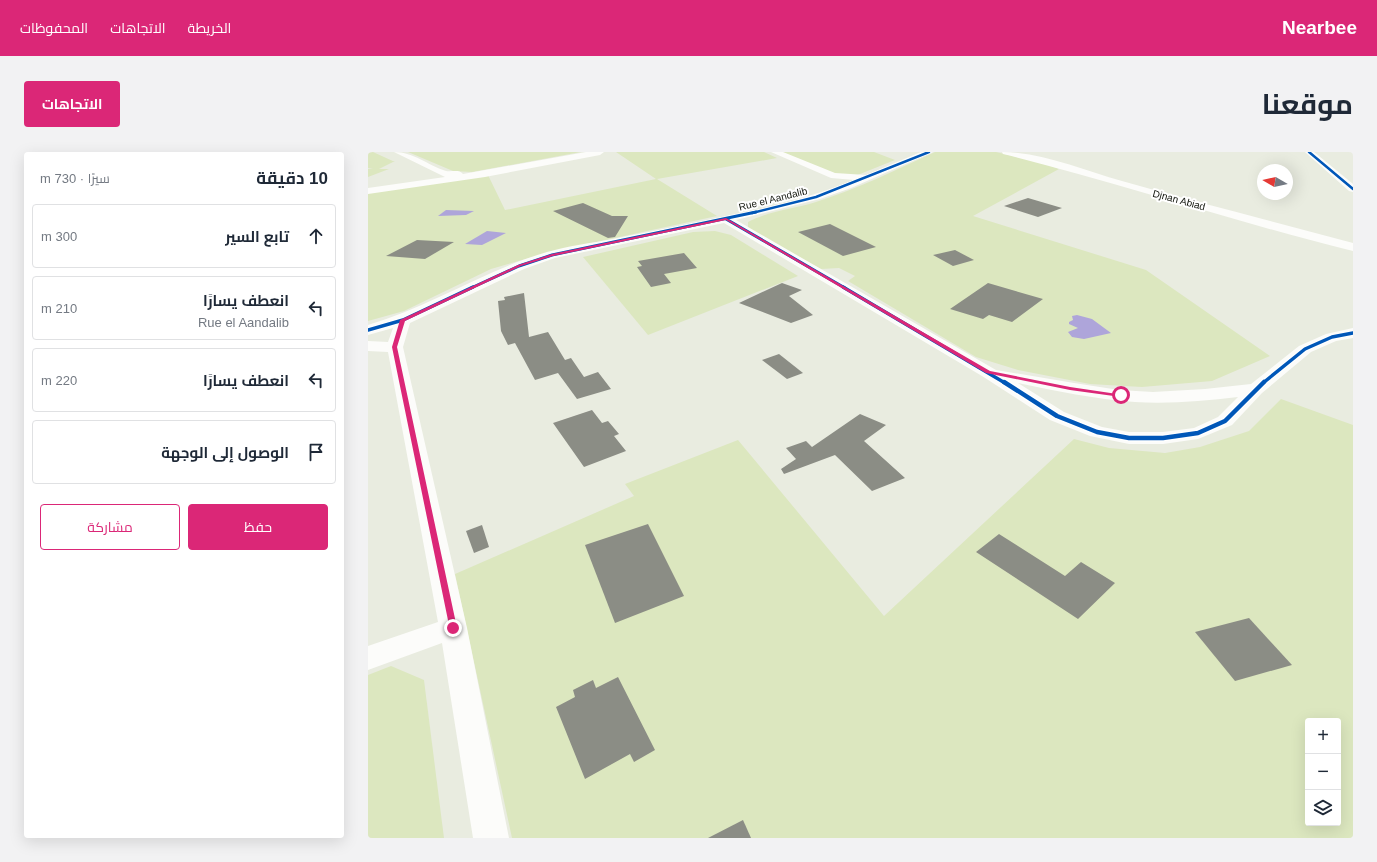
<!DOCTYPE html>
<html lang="ar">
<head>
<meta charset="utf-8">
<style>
  body { margin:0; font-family:Helvetica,Cairo,sans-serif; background:#f2f2f3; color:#1f2937; direction:rtl }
  .controls { position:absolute; right:12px; bottom:12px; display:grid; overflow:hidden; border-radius:4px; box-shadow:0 4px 16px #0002 }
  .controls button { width:36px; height:36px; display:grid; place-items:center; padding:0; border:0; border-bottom:1px solid #e0e1e3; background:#fff; color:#1f2937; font:20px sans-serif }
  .compass { position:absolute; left:889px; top:12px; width:36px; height:36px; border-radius:50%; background:#fff; box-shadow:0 4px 16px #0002; rotate:279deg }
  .stop { position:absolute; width:12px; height:12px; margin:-9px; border:3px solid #db2777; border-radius:50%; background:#fff }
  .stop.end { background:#db2777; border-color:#fff; box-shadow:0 1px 4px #0008 }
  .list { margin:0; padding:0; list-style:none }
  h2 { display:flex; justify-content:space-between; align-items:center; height:52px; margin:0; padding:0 16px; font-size:17px }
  h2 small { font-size:13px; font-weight:400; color:#747a83 }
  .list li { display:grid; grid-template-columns:26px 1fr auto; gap:12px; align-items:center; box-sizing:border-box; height:64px; margin:0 8px 8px; padding:0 8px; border:1px solid #e0e1e3; border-radius:4px }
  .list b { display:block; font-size:15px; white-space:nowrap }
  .list p { margin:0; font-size:13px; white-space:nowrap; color:#747a83 }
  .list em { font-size:13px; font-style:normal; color:#747a83 }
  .actions { display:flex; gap:8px; padding:12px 16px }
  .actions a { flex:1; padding:9px 0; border:1px solid #db2777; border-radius:4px; text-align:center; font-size:14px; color:#db2777 }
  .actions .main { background:#db2777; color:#fff }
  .icon { flex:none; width:22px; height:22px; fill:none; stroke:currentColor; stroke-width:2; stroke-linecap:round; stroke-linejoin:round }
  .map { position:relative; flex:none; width:985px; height:686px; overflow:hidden; direction:ltr; border-radius:4px }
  header { display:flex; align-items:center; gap:24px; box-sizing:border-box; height:56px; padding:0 20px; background:#db2777; color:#fff }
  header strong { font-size:19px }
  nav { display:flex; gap:22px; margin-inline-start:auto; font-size:14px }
  .intro { display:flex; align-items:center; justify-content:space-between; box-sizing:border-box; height:96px; padding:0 24px }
  h1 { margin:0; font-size:28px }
  .button { padding:10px 18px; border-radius:4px; background:#db2777; color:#fff; font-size:14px; font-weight:700 }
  main { display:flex; gap:24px; padding:0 24px }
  aside { flex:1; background:#fff; border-radius:4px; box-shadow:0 4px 16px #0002 }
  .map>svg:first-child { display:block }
  .green { fill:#dce7bf; fill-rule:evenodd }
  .water { fill:#aea5da }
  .building { fill:#8b8d85 }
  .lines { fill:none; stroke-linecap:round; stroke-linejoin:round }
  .minor { fill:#fcfcfa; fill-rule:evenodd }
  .major { fill:#fcfcfa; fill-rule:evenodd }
  .cycleway-far3-casing { stroke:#fff; stroke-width:3.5 }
  .cycleway-far2-casing { stroke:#fff; stroke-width:4.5 }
  .cycleway-far1-casing { stroke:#fff; stroke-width:5.5 }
  .cycleway-casing { stroke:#fff; stroke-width:7 }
  .cycleway-far3 { stroke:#0057b8; stroke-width:2.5 }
  .cycleway-far2 { stroke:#0057b8; stroke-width:3 }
  .cycleway-far1 { stroke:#0057b8; stroke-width:3.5 }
  .cycleway { stroke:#0057b8; stroke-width:4.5 }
  .route { fill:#db2777 }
  .labels { text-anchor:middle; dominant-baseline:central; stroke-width:4; stroke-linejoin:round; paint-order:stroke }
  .far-street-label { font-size:10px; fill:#13160e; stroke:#fff }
</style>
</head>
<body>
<header>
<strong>Nearbee</strong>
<nav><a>الخريطة</a><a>الاتجاهات</a><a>المحفوظات</a></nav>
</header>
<div class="intro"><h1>موقعنا</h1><a class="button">الاتجاهات</a></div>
<main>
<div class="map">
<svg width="985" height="686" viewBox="0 0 985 686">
  <rect width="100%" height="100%" fill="#e9ece0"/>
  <!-- green -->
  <g class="green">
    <path d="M5,0L27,10H20H25L11,17H21L0,25V17H5L0,16V1Z"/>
    <path d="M40,0H213L104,20L85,19Z"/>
    <path d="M248,0H396L409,6L289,27L349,64L182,100L123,117L36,159L0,169V41L120,23L137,58L288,27Z"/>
    <path d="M413,0H506L527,8L487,24L470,23Z"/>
    <path d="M567,0H628L675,11L691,17L605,64L778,118L902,204L844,229L774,235L722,232L650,218L608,205L480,129L487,124L471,116L453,117L380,77V70C401,59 425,57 448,50C489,37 528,18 567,0Z"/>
    <path d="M347,79L363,83L430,124L280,183L215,105L325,80Z"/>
    <path d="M913,247L985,273V686H144L87,422L266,344L257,332L370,288L516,464L706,287L741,296L797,301L832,295L881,279ZM940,569H970V671H940Z"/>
    <path d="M23,514L56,528L76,686H0V523Z"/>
  </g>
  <!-- water -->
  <g class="water">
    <path d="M78,58L106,59L98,63L70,64Z"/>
    <path d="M119,79L138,81L114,93L97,92Z"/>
    <path d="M709,163L724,167L743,181L716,187L704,185L700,180L710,176L701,172V170L705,168L704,164Z"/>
  </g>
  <!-- building -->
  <g class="building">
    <path d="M660,46L694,56L670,65L636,54Z"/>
    <path d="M215,51L244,64H260L247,85L240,86L185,59Z"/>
    <path d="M462,72L508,95L475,104L430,80Z"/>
    <path d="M49,88L86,90L57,107L18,104Z"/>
    <path d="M587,98L606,108L585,114L565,103Z"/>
    <path d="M316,101L329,116L296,122L303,131L283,135L269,115L274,114L270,109Z"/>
    <path d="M414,131L434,138L421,144L445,163L423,171L371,151Z"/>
    <path d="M620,131L675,147L644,170L621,163L615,167L582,157Z"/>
    <path d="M156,141L161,185L180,180L197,208L203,206L216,225L230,220L243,237L209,247L190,221L167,228L147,191L140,193L133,179L130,149L137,148L136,145Z"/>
    <path d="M411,202L435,221L419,227L394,208Z"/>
    <path d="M224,258L234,271L240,269L251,282L246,284L258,299L216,315L185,271Z"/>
    <path d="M492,262L518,273L496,289L537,326L504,339L467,303L416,322L413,317L428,307L418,296L438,289L444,295Z"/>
    <path d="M280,372L316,444L247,471L217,393Z"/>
    <path d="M114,373L121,395L106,401L98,379Z"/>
    <path d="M631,382L697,424L713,410L747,431L710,467L608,400Z"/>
    <path d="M881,466L924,513L867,529L827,480Z"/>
    <path d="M250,525L287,598L266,610L262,602L217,627L188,555L207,545L205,538L225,528L228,536Z"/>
    <path d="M375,668L383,686H340Z"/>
  </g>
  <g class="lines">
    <!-- minor -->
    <g class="minor">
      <path d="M26,0C46,0 59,13 78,19C84,20 91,17 95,22L218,0H236L232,3L117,25L0,42V36L77,25Z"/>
      <path d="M403,0H415L467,21L498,23L553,0H565L483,36L452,47L368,68L628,218L706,231L751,238L785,240L837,237L883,232L931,194L958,182L985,176V186L968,189L943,200L894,241L864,273L830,287L795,292H761L722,284L682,268L614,224L356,71L187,106L156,117L42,171L35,195L99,476L141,686H105L74,491L0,518V494L70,470L20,200L0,199V189L20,190L25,176L0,183V173C62,155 117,118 179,100C200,94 223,91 245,87C323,71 412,58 486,28L463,26ZM650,231C688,239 727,247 767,250C801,252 836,249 870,245L850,265L826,276L795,280H761L734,275L696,260Z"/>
      <path d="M634,0C674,0 715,18 754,29C831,51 908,70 985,91V99C867,70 752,31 635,2Z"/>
    </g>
    <!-- major -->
    <path class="major" d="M937,0H946L985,32V40L981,39Z"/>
    <!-- cycleway-far3 casing -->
    <g class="cycleway-far3-casing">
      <g id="cycleway-far3">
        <path d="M941,0L985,37"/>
        <path d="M384,61L448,45L561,0"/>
      </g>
    </g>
    <!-- cycleway-far2 casing -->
    <g class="cycleway-far2-casing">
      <g id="cycleway-far2">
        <path d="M358,67L477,136"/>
        <path d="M103,136L151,114L184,103L388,60"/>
      </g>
    </g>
    <!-- cycleway-far1 casing -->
    <g class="cycleway-far1-casing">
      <g id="cycleway-far1">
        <path d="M475,135L637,231"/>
        <path d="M0,178L35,168L105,135"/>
        <path d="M895,231L937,197L964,185L985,181"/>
      </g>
    </g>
    <!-- cycleway casing -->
    <g class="cycleway-casing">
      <path id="cycleway" d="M636,230L689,264L729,280L761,286H795L830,281L857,269L896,230"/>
    </g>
    <!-- cycleway-far3 -->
    <use href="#cycleway-far3" class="cycleway-far3"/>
    <!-- cycleway-far2 -->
    <use href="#cycleway-far2" class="cycleway-far2"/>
    <!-- cycleway-far1 -->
    <use href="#cycleway-far1" class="cycleway-far1"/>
    <!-- cycleway -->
    <use href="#cycleway" class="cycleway"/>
  </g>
  <!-- route -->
  <path class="route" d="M358,66L622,219L702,235L756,243L753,245L702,238L618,221L358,68L185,104L153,114L37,169L29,195L89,476L85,479L82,478L24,195L32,168L150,113L184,102Z"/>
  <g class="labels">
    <!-- far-street labels -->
    <g class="far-street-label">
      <text transform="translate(405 47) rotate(-14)">Rue el Aandalib</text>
      <text transform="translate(811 48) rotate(15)">Djnan Abiad</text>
    </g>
  </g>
</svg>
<div class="controls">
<button>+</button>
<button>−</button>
<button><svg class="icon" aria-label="layers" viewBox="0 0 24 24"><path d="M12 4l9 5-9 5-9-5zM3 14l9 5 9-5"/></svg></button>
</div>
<svg class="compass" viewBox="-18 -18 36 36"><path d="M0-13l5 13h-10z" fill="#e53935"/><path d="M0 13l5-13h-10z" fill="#747a83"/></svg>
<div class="stop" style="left:753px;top:243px"></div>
<div class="stop end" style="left:85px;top:476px"></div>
</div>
<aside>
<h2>10 دقيقة<small>سيرًا · 730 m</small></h2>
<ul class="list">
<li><svg class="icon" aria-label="ahead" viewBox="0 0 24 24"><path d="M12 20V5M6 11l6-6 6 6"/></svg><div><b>تابع السير</b></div><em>300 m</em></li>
<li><svg class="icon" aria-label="left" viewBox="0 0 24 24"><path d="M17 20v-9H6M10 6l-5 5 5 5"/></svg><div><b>انعطف يسارًا</b><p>Rue el Aandalib</p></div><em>210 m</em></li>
<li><svg class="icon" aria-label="left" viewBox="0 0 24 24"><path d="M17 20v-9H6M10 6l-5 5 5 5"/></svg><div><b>انعطف يسارًا</b></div><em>220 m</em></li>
<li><svg class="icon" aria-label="arrive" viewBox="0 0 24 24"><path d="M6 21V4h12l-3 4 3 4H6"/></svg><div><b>الوصول إلى الوجهة</b></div></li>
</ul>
<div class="actions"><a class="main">حفظ</a><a>مشاركة</a></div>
</aside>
</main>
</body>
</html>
